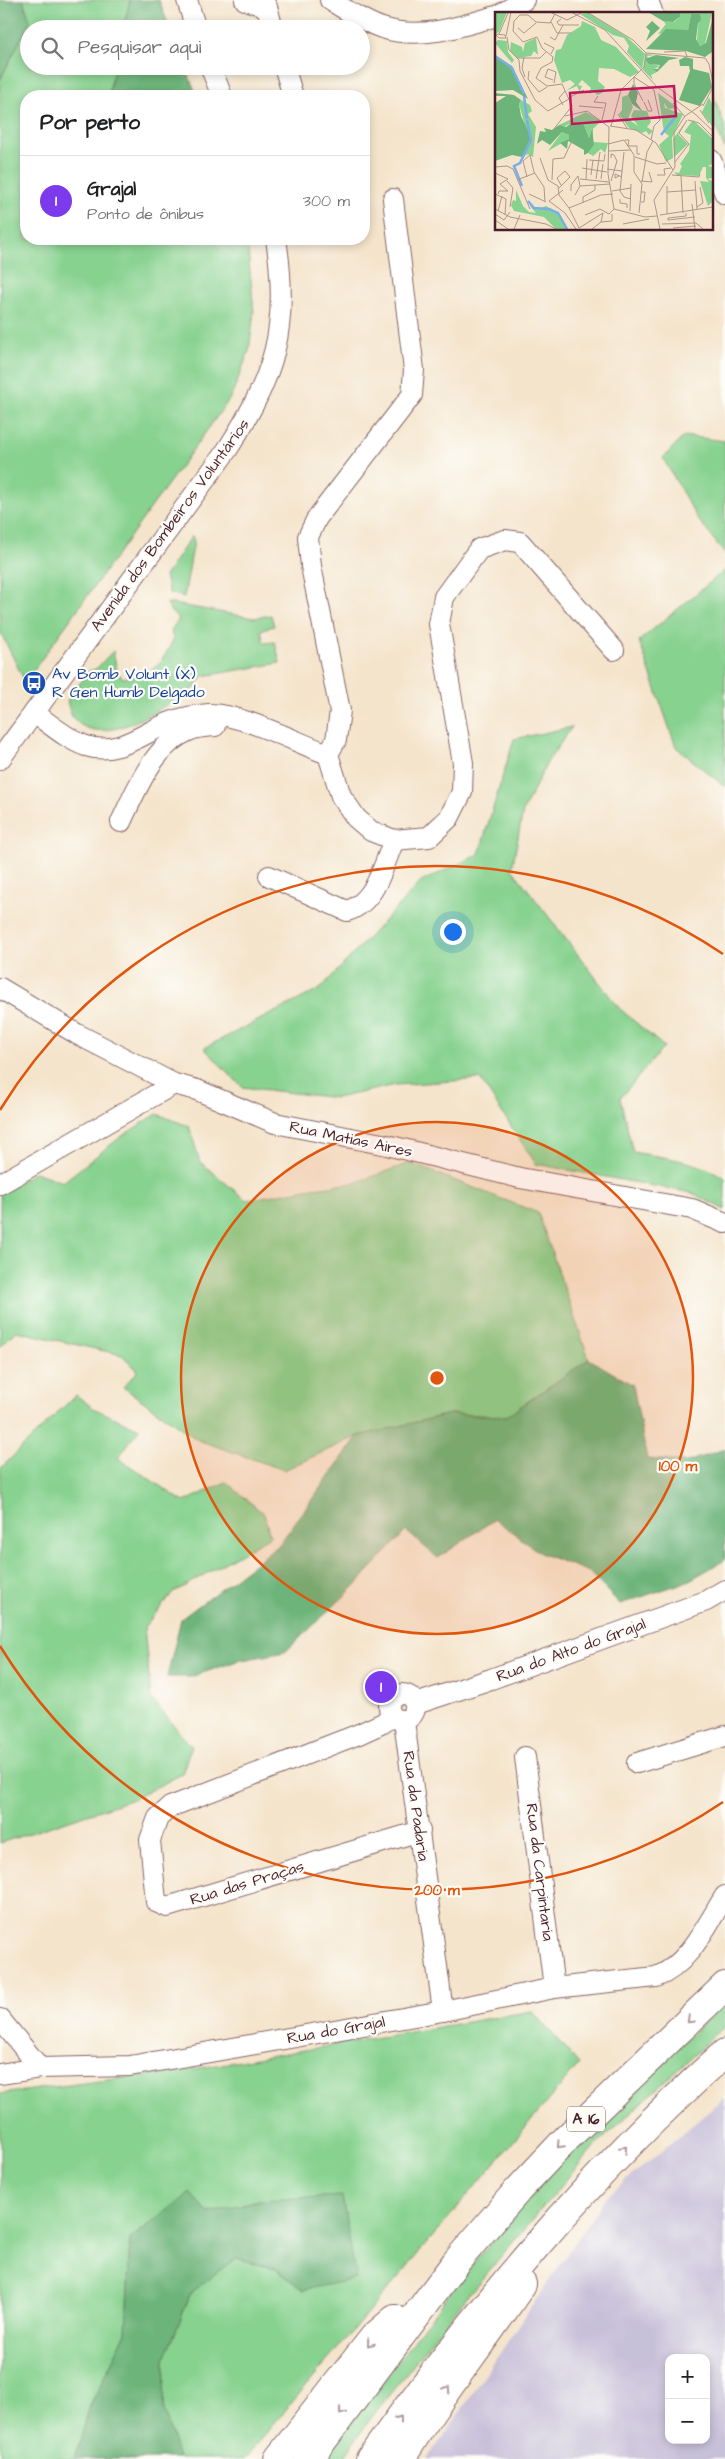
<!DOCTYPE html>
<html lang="pt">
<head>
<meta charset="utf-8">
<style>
  body { margin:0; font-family:"Architects Daughter",sans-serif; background:#f2f2f2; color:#202124 }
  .controls { position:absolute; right:15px; bottom:15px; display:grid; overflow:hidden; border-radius:10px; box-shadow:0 2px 8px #0003 }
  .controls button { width:45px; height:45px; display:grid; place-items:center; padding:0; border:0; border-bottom:1px solid #e0e0e0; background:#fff; color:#202124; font:25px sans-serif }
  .you { position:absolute; left:452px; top:931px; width:18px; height:18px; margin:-12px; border:4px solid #fff; border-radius:50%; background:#1a73e8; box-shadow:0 0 0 8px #1a73e833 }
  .badge { display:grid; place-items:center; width:32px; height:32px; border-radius:50%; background:#7c3aed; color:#fff; font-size:16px; font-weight:700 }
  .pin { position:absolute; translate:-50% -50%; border:2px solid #fff; box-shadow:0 1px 5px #0006 }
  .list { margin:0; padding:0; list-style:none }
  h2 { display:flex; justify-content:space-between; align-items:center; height:65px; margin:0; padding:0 20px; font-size:21px }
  h2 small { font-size:16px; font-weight:400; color:#757577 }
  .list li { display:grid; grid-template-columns:32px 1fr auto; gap:15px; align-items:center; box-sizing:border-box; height:90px; padding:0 20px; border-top:1px solid #e0e0e0 }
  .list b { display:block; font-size:19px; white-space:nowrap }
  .list p { margin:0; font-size:16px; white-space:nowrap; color:#757577 }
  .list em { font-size:16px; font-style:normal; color:#757577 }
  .icon { flex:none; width:28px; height:28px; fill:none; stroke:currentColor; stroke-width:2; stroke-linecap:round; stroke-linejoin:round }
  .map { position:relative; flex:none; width:725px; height:2459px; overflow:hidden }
  .search { position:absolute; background:#fff; box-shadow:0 2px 8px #0003; left:20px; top:20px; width:350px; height:55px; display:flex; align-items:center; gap:12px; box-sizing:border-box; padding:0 18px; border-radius:28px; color:#757577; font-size:19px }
  .panel { position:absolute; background:#fff; box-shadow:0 2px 8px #0003; left:20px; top:90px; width:350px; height:155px; border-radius:20px }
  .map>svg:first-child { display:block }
  .industrial { fill:#c7c0d9; fill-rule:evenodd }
  .green { fill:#87d28f; stroke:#68785d }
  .forest { fill:#6db47a; stroke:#5c6a52 }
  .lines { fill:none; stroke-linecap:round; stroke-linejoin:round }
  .minor-casing { stroke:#866463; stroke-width:22 }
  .highway-casing { stroke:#866463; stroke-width:30 }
  .minor { stroke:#fff; stroke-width:20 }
  .highway { stroke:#fff; stroke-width:28 }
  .oneway { stroke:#ae9aa0 }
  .ring { fill:none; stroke:#e0560e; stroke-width:2.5 }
  .labels { text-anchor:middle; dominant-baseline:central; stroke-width:4.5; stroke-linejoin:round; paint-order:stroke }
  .shield { fill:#fdfcf7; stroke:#806168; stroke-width:1 }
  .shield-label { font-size:15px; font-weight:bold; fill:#4a1f2b }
  .street-label { font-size:16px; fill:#4a1f2b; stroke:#fdfcf7 }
  .transit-label { font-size:16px; fill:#164399; stroke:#fdfcf7; text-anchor:start }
  .inset-river { fill:none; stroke:#78afe7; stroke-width:2.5 }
  .inset-road { fill:none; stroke:#b0958b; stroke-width:1 }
  .view { fill:#c2185b; fill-opacity:0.15; stroke:#c2185b; stroke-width:2.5 }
  .inset-edge { fill:none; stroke:#4a1f2b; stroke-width:2.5 }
  .centre { fill:#e0560e; stroke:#fdfcf7; stroke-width:2.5 }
  .ring-label { font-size:15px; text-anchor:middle; font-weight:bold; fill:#e0560e; stroke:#fdfcf7; stroke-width:4.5; stroke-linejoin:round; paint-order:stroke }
</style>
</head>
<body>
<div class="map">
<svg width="725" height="2459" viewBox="0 0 725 2459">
  <rect width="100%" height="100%" fill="#fdfcf7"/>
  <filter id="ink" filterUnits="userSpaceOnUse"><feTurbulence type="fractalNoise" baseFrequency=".02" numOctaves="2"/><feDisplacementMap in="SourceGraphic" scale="10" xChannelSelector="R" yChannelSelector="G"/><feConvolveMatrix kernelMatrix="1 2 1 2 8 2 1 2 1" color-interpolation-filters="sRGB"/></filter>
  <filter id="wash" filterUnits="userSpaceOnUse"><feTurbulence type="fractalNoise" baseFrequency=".0096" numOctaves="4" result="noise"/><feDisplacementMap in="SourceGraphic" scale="20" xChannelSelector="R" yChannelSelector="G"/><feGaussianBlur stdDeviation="1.12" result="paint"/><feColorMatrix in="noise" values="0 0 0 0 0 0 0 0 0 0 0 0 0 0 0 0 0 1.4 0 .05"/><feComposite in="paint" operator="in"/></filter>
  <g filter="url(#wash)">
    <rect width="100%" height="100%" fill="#f4e4cb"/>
    <!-- industrial -->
    <path class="industrial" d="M725,2098V2459H428L606,2197ZM669,2358H706V2440H669Z"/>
    <!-- green -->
    <g class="green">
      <path d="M23,0H130L123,29H29V66H115L108,96H26V239H247L254,312L249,351L231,397L25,682L0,631V80L30,21Z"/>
      <path d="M711,90L725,126V150L711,115Z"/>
      <path d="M684,436L725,441V554L697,518L663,458Z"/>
      <path d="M192,536L194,541L184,597L169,593L165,576Z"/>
      <path d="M725,570V787L676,747L639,641Z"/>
      <path d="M167,603L254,618L271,615L274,626L261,630L264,643L275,642L280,663L203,676L196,687C166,704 104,752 74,719C70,715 69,707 67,701L89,671L96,669L113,651L117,670L122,678C153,675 160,667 173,640L171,630L179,619L171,612Z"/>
      <path d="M572,727L548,761L523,811L512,869L619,1008L664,1047L620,1098L633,1152C664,1158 698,1160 725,1178V1210L692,1193L536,1164L480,1079L396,1085L336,1098L242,1087L204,1048L320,989L421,882L479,854L514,739Z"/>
      <path d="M157,1114L189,1126L200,1162L246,1200L313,1188L354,1183L410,1163L538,1213L589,1359L507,1416L450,1414L358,1436L284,1470L198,1440L123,1387L138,1371L122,1355L16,1331L0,1347V1194L35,1172L63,1182L122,1136Z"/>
      <path d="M76,1395L93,1408L139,1429L118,1458L184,1502L226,1482L264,1514L270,1536L173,1593L144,1627L151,1698L191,1746L182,1774L133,1799L0,1843V1469Z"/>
      <path d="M725,2003V2026L594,2147L458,2307L368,2422L342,2459H324L460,2279L584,2135Z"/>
      <path d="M532,2011L579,2064L244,2459H178L164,2410L165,2359L191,2292L236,2258L276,2269L303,2290L259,2200L208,2213L190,2193L130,2239L126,2332L90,2406L75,2459H0V2094L199,2068Z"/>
    </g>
    <!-- forest -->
    <g class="forest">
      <path d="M0,0H23L30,21L0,80Z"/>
      <path d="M130,0H159L170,29H123Z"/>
      <path d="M115,66H185L197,96H108Z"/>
      <path d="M589,1359L633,1385L647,1459L687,1462L725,1449V1560L686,1582L620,1604L589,1572L540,1553L495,1519L438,1558L406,1531L354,1587L285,1652L237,1661L191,1677H167L181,1619L278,1546L358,1436L450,1414L507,1416Z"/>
      <path d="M190,2193L208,2213L259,2200L342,2196L356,2279L303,2290L276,2269L236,2258L191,2292L165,2359L164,2410L178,2459H75L90,2406L126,2332L130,2239Z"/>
    </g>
  </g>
  <g filter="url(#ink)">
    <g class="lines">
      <!-- minor casing -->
      <g class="minor-casing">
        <g id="minor">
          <path d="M187,0L196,29"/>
          <path d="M245,0L267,7L273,29"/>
          <path d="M330,0C346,10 364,22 382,28C419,40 460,27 496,16"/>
          <path d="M648,0L653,14"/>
          <path d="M501,14L524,0"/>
          <path d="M210,66L222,96"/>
          <path d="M284,66L293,96"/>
          <path d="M711,160L725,194"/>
          <path d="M34,713C50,724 68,740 86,746C117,756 142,734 168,723C180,718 195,715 209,714C242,714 295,742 328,754"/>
          <path d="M328,754L341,796L356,818L371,831L394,840L429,837L449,818L462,792L463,763L439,624L444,597L479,549L505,540L520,542L614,650"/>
          <path d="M328,754L336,740L340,711L311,566L308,537L317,518L412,395L414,370L393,199"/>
          <path d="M0,759L227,450C275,375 290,328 276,239"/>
          <path d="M121,822C137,788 154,744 191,730C198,727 207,727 215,726"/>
          <path d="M269,876L347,911C376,902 383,866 394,840"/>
          <path d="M0,988L77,1034L174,1084L197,1090L275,1123L387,1145L520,1178L692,1209L725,1223"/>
          <path d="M0,1184L174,1084"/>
          <circle cx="402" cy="1707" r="13"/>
          <path d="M416,1704L491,1679L706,1601L725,1590"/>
          <path d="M393,1716L383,1723L359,1734L170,1807L158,1818L150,1840L156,1902L167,1907L420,1831"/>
          <path d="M404,1721L443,2011"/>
          <path d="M525,1757L554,1988"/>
          <path d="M637,1763L725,1736"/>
          <path d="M0,2019L40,2068"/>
          <path d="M0,2074L40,2068L130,2066L443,2011L554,1988L656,1977C689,1965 707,1924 725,1896"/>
        </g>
      </g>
      <!-- highway casing -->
      <g class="highway-casing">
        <g id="highway">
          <path d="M278,2459L374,2337L395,2319"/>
          <path d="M309,2459L456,2262L518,2190L568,2137L725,1986"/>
          <path d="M370,2459C475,2312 590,2173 725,2053"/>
          <path d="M401,2459C437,2398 483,2343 522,2284"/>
        </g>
      </g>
      <!-- minor -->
      <use href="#minor" class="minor"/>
      <!-- highway -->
      <use href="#highway" class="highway"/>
    </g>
    <!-- one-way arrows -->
    <defs><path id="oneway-chevron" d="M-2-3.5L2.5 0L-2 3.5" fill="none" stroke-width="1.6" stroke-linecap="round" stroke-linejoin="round" transform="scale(1.25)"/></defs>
    <g class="oneway">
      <use href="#oneway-chevron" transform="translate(690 2020) rotate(136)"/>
      <use href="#oneway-chevron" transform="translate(560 2145) rotate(133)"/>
      <use href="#oneway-chevron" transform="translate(624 2149) rotate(-46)"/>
      <use href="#oneway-chevron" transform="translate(370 2343) rotate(129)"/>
      <use href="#oneway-chevron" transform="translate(447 2389) rotate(-56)"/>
      <use href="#oneway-chevron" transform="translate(342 2412) rotate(127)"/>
      <use href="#oneway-chevron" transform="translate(399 2419) rotate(-54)"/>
    </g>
  </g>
  <!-- distance rings -->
  <circle cx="437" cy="1378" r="256" fill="#e0560e" fill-opacity=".12"/>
  <g class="ring">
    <circle cx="437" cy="1378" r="256"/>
    <path d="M723 1802A512 512 0 0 1 0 1646M0 1110A512 512 0 0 1 723 954"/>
  </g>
  <!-- icons -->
  <defs>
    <g id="bus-disc" transform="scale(1.25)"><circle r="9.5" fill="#1a4fb4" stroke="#fdfcf7"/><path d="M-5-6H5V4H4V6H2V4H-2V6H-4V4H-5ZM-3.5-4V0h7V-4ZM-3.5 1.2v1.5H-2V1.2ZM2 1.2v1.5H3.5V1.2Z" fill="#fff"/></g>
  </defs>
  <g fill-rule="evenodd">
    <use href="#bus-disc" x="34" y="683"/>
  </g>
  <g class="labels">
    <!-- shield labels -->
    <rect class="shield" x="567" y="2106.5" width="38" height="25" rx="4"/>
    <g class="shield-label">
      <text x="586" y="2119">A 16</text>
    </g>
    <!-- street labels -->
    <g class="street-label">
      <text transform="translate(170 525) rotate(-54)">Avenida dos Bombeiros Voluntários</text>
      <text transform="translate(351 1139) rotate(12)">Rua Matias Aires</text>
      <text transform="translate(571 1650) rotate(-20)">Rua do Alto do Grajal</text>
      <text transform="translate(416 1806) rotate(82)">Rua da Padaria</text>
      <text transform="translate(540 1872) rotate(83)">Rua da Carpintaria</text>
      <text transform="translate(247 1883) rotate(-17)">Rua das Praças</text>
      <text transform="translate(336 2030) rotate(-10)">Rua do Grajal</text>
    </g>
    <!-- transit labels -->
    <g class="transit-label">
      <text x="52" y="674">Av Bomb Volunt (X)<tspan x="52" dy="18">R Gen Humb Delgado</tspan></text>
    </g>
  </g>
  <!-- overview -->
  <g transform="translate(495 12)">
    <rect width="218" height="218" fill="#f4e4cb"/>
    <path d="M0,0H12L4,20L0,22ZM184,0H217L210,32L204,34L202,28L204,2H196L193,18L163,22L171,12L168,9L179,10L186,4ZM93,1L132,25L150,42L147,57L132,40L134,34L129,26L118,23L85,2ZM87,9L100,15L106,28L121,35L144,60L135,65L119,57L104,56L103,69L110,75L107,81L102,83L99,79L94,82L96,76L87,68L83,73L87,74L85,79L77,82L84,79L82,74L71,79L80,72L75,68L67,71L59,48L61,38L66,37L72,23L86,14ZM41,26L43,43L39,39L36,44L22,46L15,39L16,30L27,35L28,40L30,31ZM3,28L12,29L13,40L19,48L17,51L0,31ZM151,42L161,43L152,44L157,52L165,54L159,57L162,60L156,63L158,68L148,58ZM163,81L183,96L173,97L169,91L170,96L188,102L177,126L178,146L171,150L164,133L174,124L169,120ZM133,83L138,95L133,107L143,114L136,104L139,98L152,99L156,110L152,115L158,119L154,123L151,119L147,121L134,116L124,102L127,98V85ZM214,85L217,92V114L207,100ZM26,88L35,93L37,99L33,102L41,115L38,145L33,142L27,145L34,128L24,92ZM91,100L106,109L98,117V130L113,131L110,141L106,137L98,144L93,141L99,133L97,129V117L94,126L89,113L74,112L67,116L64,113ZM198,108L217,126V152L213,154L217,155V166L212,167L217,169V190L213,194L205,169L214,170L211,166V155H208L204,164L182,163L179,160L184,161L187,154L185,152L194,139L196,123L189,120ZM191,109L183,122L193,132L179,145L178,127ZM67,120L74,123V127L53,139ZM21,178L28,194L34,200L41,201L35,194L43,197L51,194L64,202L73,217H61L49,205L19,199L16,193L18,188L21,189Z" fill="#87d28f"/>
    <path d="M153,0H184L186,4L178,10L168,9ZM196,2H205L206,8L203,11L201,27L205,34L211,31L217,9V40L210,45L191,39L151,37L171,17L193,18ZM157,9L165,16L151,29L155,19L151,15ZM0,43L17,54L33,87L18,78L0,79ZM161,43L184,46L174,48L162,60L158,57H163L165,53L154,52L150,47ZM190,45L198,47V57L214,61L217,75L205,94L184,88L195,59L194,54H185L184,48ZM138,72L143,81L141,90L148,100L137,92L133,83ZM0,81L19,83L26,88L24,92L26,104L36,125L27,145L17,143L0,149V91L11,84H0ZM78,110L89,113L94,126L97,117L99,133L93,141L89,143V138L73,129L72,137L65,131L74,127V123L67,120L55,133L47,128L42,132L45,119L51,120L49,116L57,118L64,113L71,115Z" fill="#6db47a"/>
    <path class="inset-river" d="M0,44L17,56L29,82M29,84L32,107M166,123L181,104M27,174L19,154L25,151L36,128L32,108M33,189L39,196L54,197L63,201L72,217"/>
    <path class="inset-road" d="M55,0L72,8L88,0M76,0L110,18L162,75L200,102L218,119M92,0L138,28L151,41L210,46L214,52L218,71M66,7L62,10L64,13H84M41,10L33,3H25L19,9L18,19L28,30L42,25L47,36L58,45L57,50L46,56L41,66L52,74L67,72L77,94L58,118M41,10L55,11L60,2M56,10L62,21H76M23,16L29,21L41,11M0,22L10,23L11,26H4ZM4,22L13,1M11,24L16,0M12,25L14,38L24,48L25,59L40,88L53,99M55,25L60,28L68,13M49,31L59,36L56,42M169,40L190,39L192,44M29,45L27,56L30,65M23,46H45L51,40M34,59L33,67L44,80L52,75M139,65L159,78L165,108L159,114L156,128M139,65V72L148,89M58,68L50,65L53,57L61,60L59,71M103,84L99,90L111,91L107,108M73,86L89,78M149,90L153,99H157L153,88M178,91L190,105M68,93L64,86L70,79M84,94L108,96M208,94L218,75M205,98L214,111M53,99L74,87M123,102L132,116M70,104L92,99L114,115L113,162L119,197M193,108L204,111L218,125M115,114L141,118L161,131L178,158M116,114L126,78L149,55L151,41M129,128L139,143V160L147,172L144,201M130,128H134L133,134H142V142H145M113,132L129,128M113,139L136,138M129,140L125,179L129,185L136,187M140,145L162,152L171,151M45,146L53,168L63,174L64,183L74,196L106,183L118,182M94,148L109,149L110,142M180,150L194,132L184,121L192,108M0,155L12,154L18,157M87,156L112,160M18,157L35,197M112,157L127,159M0,161L13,167L5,172L13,179H4L3,182M96,163L98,148M162,163H170L169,157L176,156M177,163L204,165L205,162M124,164L120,166V162L127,165M186,164L188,201M32,165L28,149L35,143L39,160L49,175L50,189M85,167L114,170M101,167L105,140M106,167L108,152M22,168L40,161M57,168L58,147L69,146L76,131M91,168L92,147M12,169L18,176L15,195M116,169L122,149L119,143L116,142V146M146,169L157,170L154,160M200,169L202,197M147,170L152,140L158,129M85,174L115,172M64,176L75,165L70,159L62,166L66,173M76,179V173L83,164L85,174L80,183M117,179L136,176M172,180L201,178M0,182L11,187L10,203M34,182L51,190M125,187V191L132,192V196M54,189L70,201L81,217M54,189L68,178M146,190H149L150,180H146M88,191V185L100,178V173M197,192L200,217M202,195L208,191L205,175M74,196L84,216M0,197L15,205L51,212L61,217M119,197L150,205L162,204M3,199L7,184M135,199L136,172M0,202L9,208L15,200M172,202V174M90,203L105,197L114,202L119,197M165,203L218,195M0,208L13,217M173,208L200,205M173,208V206L191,204V201M106,210L117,209V202M128,212L154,207M167,212L201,211L208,217M84,216L108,201M178,216L201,214M19,217L25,203M97,217L106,210L108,201M165,217L159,188L180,155L179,121L190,104L208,92"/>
    <path class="view" d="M179,74L181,104L77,112L75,81Z"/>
    <rect width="218" height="218" class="inset-edge"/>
  </g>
  <circle cx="437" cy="1378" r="8" class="centre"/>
  <g class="ring-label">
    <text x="678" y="1471">100 m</text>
    <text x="437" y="1895">200 m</text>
  </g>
</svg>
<div class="controls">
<button>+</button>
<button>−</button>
</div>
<div class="you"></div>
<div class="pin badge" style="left:381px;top:1687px">1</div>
<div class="search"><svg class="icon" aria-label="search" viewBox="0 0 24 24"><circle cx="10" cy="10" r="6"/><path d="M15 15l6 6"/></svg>Pesquisar aqui</div>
<section class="panel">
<h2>Por perto<small></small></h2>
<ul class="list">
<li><span class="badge">1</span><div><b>Grajal</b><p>Ponto de ônibus</p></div><em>300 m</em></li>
</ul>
</section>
</div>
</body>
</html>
